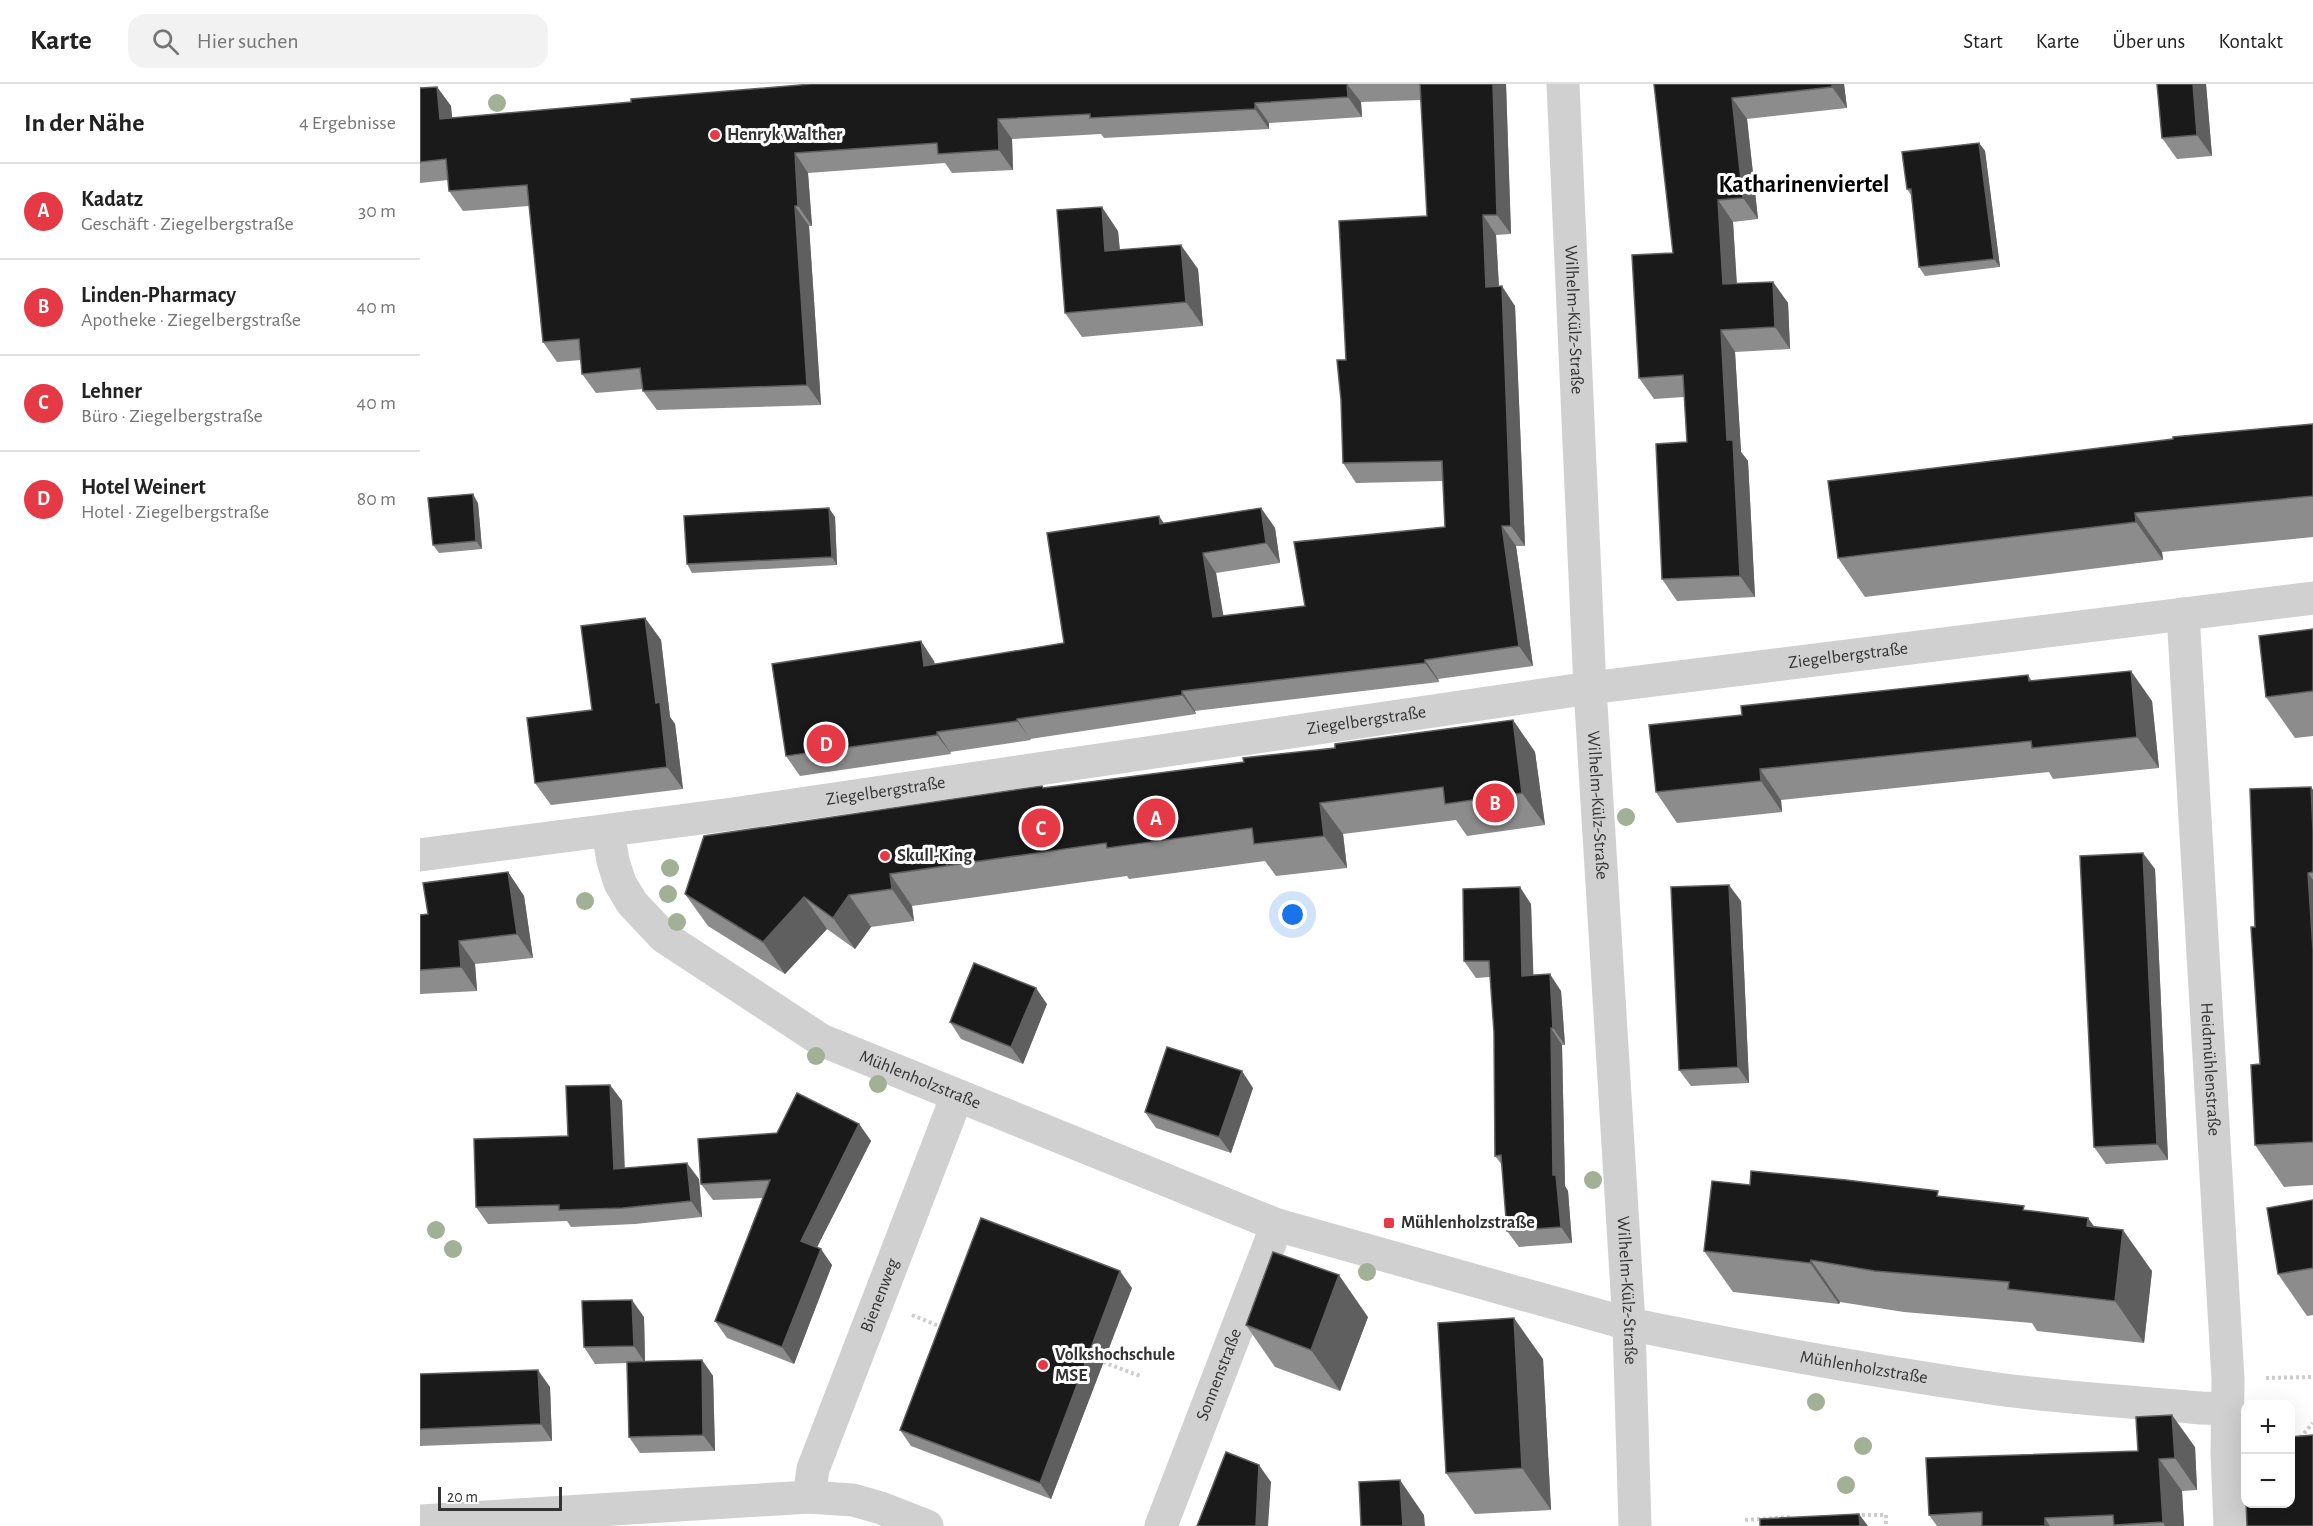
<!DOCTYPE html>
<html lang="de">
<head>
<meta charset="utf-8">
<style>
  body { margin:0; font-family:"Alegreya Sans",sans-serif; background:#f2f2f2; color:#222 }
  .controls { position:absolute; right:18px; bottom:18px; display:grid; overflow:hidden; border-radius:12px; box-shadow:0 6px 24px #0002 }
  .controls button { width:54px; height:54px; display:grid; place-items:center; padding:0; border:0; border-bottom:2px solid #e0e0e0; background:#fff; color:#222; font:30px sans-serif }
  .scale { position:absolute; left:18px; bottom:15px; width:124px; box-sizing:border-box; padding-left:6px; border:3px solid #333; border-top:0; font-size:16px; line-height:21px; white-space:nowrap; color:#333; -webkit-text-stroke:4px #fff; paint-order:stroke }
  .you { position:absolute; left:873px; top:831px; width:21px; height:21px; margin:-15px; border:4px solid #fff; border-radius:50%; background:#1a73e8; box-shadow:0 0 0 9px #1a73e833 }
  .badge { display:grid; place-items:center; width:39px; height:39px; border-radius:50%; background:#e63946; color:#fff; font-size:20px; font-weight:700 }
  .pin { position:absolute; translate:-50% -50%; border:3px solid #fff; box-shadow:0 2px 6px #0006 }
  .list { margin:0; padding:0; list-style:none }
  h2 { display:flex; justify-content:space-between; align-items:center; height:78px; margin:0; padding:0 24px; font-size:26px }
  h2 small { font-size:20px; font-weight:400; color:#767676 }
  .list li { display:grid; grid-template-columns:39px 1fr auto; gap:18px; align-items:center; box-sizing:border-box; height:96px; padding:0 24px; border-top:2px solid #e0e0e0 }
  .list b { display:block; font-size:22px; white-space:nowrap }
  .list p { margin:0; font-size:20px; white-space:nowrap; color:#767676 }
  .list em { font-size:20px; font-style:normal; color:#767676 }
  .icon { flex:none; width:33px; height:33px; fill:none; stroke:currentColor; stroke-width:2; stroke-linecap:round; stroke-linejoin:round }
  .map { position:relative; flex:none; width:1893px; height:1442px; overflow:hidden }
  header { display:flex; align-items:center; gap:36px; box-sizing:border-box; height:84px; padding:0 30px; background:#fff; border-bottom:2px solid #e0e0e0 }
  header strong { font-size:28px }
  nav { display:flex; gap:33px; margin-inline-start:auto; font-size:21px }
  .search { width:420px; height:54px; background:#f2f2f2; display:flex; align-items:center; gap:15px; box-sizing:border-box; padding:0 21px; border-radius:18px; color:#767676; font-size:22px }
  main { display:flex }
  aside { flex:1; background:#fff }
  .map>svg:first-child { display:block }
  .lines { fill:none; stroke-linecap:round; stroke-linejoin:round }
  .path { stroke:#cdcdcd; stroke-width:4; stroke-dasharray:3 3; stroke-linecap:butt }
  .street { stroke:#d0d0d0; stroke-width:33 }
  .tree { fill:#a2b095 }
  .wall { fill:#8c8c8c }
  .shaded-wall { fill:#5f5f5f }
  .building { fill:#1a1a1a; stroke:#5f5f5f; stroke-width:1.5 }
  .poi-dot { fill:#e63946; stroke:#fff; stroke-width:2 }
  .labels { text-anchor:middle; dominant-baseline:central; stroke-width:6; stroke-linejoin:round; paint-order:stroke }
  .poi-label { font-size:18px; font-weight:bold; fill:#333; stroke:#fff; text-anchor:start }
  .street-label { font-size:18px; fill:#333; stroke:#fff }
  .district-label { font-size:24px; font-weight:bold; fill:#000; stroke:#fff }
</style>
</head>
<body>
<header>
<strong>Karte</strong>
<div class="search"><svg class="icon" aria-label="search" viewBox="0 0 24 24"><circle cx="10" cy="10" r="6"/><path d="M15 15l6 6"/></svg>Hier suchen</div>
<nav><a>Start</a><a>Karte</a><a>Über uns</a><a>Kontakt</a></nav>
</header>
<main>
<aside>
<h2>In der Nähe<small>4 Ergebnisse</small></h2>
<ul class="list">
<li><span class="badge">A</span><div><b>Kadatz</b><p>Geschäft · Ziegelbergstraße</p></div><em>30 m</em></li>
<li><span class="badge">B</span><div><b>Linden-Pharmacy</b><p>Apotheke · Ziegelbergstraße</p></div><em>40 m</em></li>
<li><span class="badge">C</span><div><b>Lehner</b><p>Büro · Ziegelbergstraße</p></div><em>40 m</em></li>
<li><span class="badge">D</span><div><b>Hotel Weinert</b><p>Hotel · Ziegelbergstraße</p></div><em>80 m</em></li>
</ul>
</aside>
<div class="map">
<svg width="1893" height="1442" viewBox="0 0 1893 1442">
  <rect width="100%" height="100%" fill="#fff"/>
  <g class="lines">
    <!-- path -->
    <g class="path">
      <path d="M492,1231L524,1244"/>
      <path d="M683,1278L720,1292"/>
      <path d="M1846,1294L1893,1293"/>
      <path d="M1870,1360L1878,1356L1893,1339"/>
      <path d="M1436,1431H1466V1442"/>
      <path d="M1325,1436L1372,1433"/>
    </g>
    <!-- street -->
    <g class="street">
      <path id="s1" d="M1143,0L1170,604L1209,1240L1215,1442"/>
      <path id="s2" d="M1763,530L1808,1295L1807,1370L1810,1442"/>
      <path id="s3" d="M188,747L193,777L200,799L212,819L244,853L401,956L857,1141L1209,1240C1331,1265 1453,1287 1577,1305C1644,1314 1713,1318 1781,1324L1807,1325"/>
      <path id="s4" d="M0,771L312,730L1170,604L1893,514"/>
      <path d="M389,1413L433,1416L461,1424L507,1442"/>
      <path id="s5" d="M0,1437L389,1413L393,1385L537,1012"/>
      <path id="s6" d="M741,1442L857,1141"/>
    </g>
  </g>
  <!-- trees -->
  <g class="tree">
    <circle cx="77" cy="19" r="9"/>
    <circle cx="1206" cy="733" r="9"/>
    <circle cx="250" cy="784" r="9"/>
    <circle cx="248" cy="810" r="9"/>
    <circle cx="165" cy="817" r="9"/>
    <circle cx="257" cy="838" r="9"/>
    <circle cx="396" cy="972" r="9"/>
    <circle cx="458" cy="1000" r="9"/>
    <circle cx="1173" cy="1096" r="9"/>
    <circle cx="16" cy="1146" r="9"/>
    <circle cx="33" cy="1165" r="9"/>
    <circle cx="947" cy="1188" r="9"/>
    <circle cx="1396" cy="1318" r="9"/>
    <circle cx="1443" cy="1362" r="9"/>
    <circle cx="1426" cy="1401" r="9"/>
  </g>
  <!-- wall -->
  <g class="wall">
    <path d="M392,0H1086L1091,150L1076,151L1079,202L1095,222L1105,462H1096L1113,582L1018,595L1019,598L775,627L776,630L610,655L611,656L530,668L531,670L380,692L366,672L514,577L515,580L644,559L744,439L841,424L855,444L860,479L796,489L803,532L885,522L1025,443L1023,397L936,399L923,379L926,276L1007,132L1001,16L941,18L942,33L849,39V45L684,54L681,50L592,55L593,86L532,89L525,79L388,89L392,142H389L401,321L237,326L223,307V305L176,309L162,290L161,276L137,278L123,258L109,122L43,127L29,107L28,96L0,99V4L17,3L31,22L32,34L211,18Z"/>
    <path d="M1234,0H1424L1427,24L1327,35L1338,135L1313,138L1317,200L1353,198L1368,219L1370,265L1315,268L1321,368L1328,377L1335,513L1257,517L1242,495L1267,358L1264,313L1234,315L1219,294L1253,169Z"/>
    <path d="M1737,0H1786L1792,72L1757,75L1742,54Z"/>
    <path d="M1559,59L1565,67L1580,183L1505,192L1499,183L1491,111L1487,105Z"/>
    <path d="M698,147L700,166L778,185L783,242L662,253L645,229Z"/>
    <path d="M1893,340V453L1742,468L1743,476L1445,513L1418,474Z"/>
    <path d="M58,419L62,465L19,469L13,461Z"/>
    <path d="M415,433L417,481L272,489L267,480Z"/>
    <path d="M225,534L241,556L250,633L255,640L263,705L131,721L115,699L172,626Z"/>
    <path d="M1893,545V652L1875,654L1846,613Z"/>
    <path d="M1608,591L1612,597L1732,617L1739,684L1633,695L1629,688L1361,716L1362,728L1257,739L1236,708L1322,631Z"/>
    <path d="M1093,636L1115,668L1125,741L1047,752L1036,736L923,750L927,784L856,792L845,777L709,795L707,792L492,822L494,837L451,843L435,865L407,845L365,890L288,842L265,810L624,704L824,678Z"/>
    <path d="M1891,703L1893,706V1101L1864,1103L1835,1061L1840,980L1835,843Z"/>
    <path d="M1735,785L1748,1076L1686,1080L1674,1063Z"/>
    <path d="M88,788L104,812L113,874L55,880L57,907L0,910V831L8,830Z"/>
    <path d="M1321,817L1329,999L1271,1002L1259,986Z"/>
    <path d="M1111,820L1113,891L1141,907L1145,961H1142L1145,1102L1148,1107L1152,1159L1099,1163L1087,1147L1082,1081L1075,1072L1074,948L1070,893L1056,894L1044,877Z"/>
    <path d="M627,920L603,980L541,955L530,938Z"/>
    <path d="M190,1001L202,1017L205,1084L279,1095L282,1133L215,1140L151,1143L147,1137L68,1140L56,1123L148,1052Z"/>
    <path d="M833,1004L811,1069L736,1044L725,1028Z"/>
    <path d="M439,1040L451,1057L397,1163L412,1181L374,1280L307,1254L295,1237L344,1114L293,1116L281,1100L357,1049Z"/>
    <path d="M1330,1101L1521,1112L1607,1127L1675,1143L1732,1187L1724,1259L1617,1247L1612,1239L1484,1228L1420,1218L1419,1220L1313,1208L1284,1167Z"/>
    <path d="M1893,1116V1231L1887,1232L1858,1190Z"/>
    <path d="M712,1204L631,1415L491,1362L480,1346Z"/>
    <path d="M224,1233L225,1277L282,1276L293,1292L295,1367L220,1369L209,1353L207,1279L175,1280L164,1263Z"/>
    <path d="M948,1233L920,1307L855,1283L826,1241Z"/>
    <path d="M1123,1275L1131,1426L1055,1430L1026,1389Z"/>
    <path d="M0,1290L130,1303L132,1357L0,1362Z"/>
    <path d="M1775,1363L1777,1406L1762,1407L1764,1442H1517L1509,1431L1718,1367Z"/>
  </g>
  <!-- shaded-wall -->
  <g class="shaded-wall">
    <path d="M927,0L941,18L942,33L928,13Z"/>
    <path d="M1073,0H1086L1091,150L1077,131Z"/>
    <path d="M1412,0H1424L1427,24L1412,3Z"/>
    <path d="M1773,0H1786L1792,72L1777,51Z"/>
    <path d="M17,3L31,22L34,55L20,35Z"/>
    <path d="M1312,14L1327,35L1338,135L1323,114Z"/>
    <path d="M835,19L849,39V45L835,25Z"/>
    <path d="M578,35L592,55L593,86L579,66Z"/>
    <path d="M1559,59L1565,67L1580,183L1574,175Z"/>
    <path d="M375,69L388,89L392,142L378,122Z"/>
    <path d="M1298,116L1313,138L1318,222L1303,200Z"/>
    <path d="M375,122L389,142L401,321L387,301Z"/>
    <path d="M682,123L698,147L702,191L685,167Z"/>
    <path d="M1063,131L1076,151L1080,223L1066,203Z"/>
    <path d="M761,161L778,185L783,242L766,218Z"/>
    <path d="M1353,198L1368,219L1370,265L1355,243Z"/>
    <path d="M1082,202L1095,222L1105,462L1091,442Z"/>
    <path d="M1301,246L1315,268L1321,368L1328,377L1335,513L1320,492L1307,356Z"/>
    <path d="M53,410L58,419L62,465L56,457Z"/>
    <path d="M409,424L415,433L417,481L412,473Z"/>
    <path d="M841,424L855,444L860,479L846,459Z"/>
    <path d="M1715,429L1742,468L1743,476L1716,438Z"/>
    <path d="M739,432L752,451L740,440Z"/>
    <path d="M1082,442L1096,462L1113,582L1099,562Z"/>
    <path d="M783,469L796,489L807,552L793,533Z"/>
    <path d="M225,534L241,556L250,633L255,640L263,705L247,683L236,619Z"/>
    <path d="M501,557L514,577L518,601L504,582Z"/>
    <path d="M1005,576L1018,595L1019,598L1005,579Z"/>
    <path d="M1711,587L1732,617L1739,684L1717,653Z"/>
    <path d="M762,607L775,627L776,630L762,611Z"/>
    <path d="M597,635L610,655L611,656L597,637Z"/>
    <path d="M1093,636L1115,668L1125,741L1102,709Z"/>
    <path d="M517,648L530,668L531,670L517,651Z"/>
    <path d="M1340,685L1361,716L1362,728L1341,697Z"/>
    <path d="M1891,703L1893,706V747Z"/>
    <path d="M900,719L923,750L927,784L904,752Z"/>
    <path d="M1723,769L1735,785L1748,1076L1737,1060Z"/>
    <path d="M88,788L104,812L113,874L97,850Z"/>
    <path d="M1888,789L1893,796V866Z"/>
    <path d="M470,790L492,822L494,837L472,805Z"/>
    <path d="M1309,801L1321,817L1329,999L1318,983Z"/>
    <path d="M1100,803L1111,820L1114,908L1102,892Z"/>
    <path d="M429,811L451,843L435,865L413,834Z"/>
    <path d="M384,813L407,845L365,890L343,858Z"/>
    <path d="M39,857L55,880L57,907L41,883Z"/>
    <path d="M1130,890L1141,907L1145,961L1133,944Z"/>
    <path d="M616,904L627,920L603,980L591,963Z"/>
    <path d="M1131,944L1142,961L1145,1102L1148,1107L1152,1159L1141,1143L1133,1091Z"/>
    <path d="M822,987L833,1004L811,1069L799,1053Z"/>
    <path d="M190,1001L202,1017L205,1101L194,1085Z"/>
    <path d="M439,1040L451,1057L392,1173L381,1157Z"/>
    <path d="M267,1079L279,1095L282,1133L271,1117Z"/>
    <path d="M1668,1134L1698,1175L1667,1142Z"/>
    <path d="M1703,1146L1732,1187L1724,1259L1695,1217Z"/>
    <path d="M401,1165L412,1181L374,1280L362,1263Z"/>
    <path d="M1391,1176L1420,1218L1419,1220L1390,1179Z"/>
    <path d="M700,1187L712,1204L631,1415L620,1399Z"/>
    <path d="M919,1191L948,1233L920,1307L891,1266Z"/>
    <path d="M212,1216L224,1233L225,1279L214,1262Z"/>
    <path d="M1094,1234L1123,1275L1131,1426L1102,1384Z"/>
    <path d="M282,1276L293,1292L295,1367L283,1351Z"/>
    <path d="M118,1286L130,1303L132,1357L121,1340Z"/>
    <path d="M1752,1331L1775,1363L1777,1406L1755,1374Z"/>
    <path d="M1739,1375L1762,1407L1764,1442H1745L1743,1438Z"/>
    <path d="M839,1381L851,1398L848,1442H836Z"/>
    <path d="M980,1396L1004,1431L1005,1442H983Z"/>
    <path d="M1439,1430L1448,1442H1440Z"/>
    <path d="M1625,1434L1630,1442H1625Z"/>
  </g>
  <!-- building -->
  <g class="building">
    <path d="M392,0H927L928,13L835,19V25L670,34V30L578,35L579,66L518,70L517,59L375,69L378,122H375L387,301L223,307L220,284L162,290L159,255L123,258L107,101L29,107L26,75L0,78V4L17,3L20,35L211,18V15Z"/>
    <path d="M1000,0H1073L1077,131H1063L1066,203L1082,202L1091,442H1082L1099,562L1005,576V579L762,607V611L597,635V637L517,648V651L366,672L352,580L501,557L504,582L644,559L627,449L739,432L740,440L841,424L846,459L783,469L793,533L885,522L874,458L1025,443L1022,377L923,379L921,316L917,276H926L919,137L1007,132Z"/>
    <path d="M1234,0H1412V3L1312,14L1323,114L1298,116L1303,200L1353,198L1355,243L1301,246L1307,356H1313L1320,492L1242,495L1236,360L1267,358L1263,291L1219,294L1212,171L1253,169Z"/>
    <path d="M1737,0H1773L1777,51L1742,54Z"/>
    <path d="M1559,59L1574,175L1499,183L1491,105H1487L1482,68Z"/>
    <path d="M682,123L685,167L761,161L766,218L645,229L637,126Z"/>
    <path d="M1893,340V412L1715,429L1716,438L1418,474L1408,397L1753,355V353Z"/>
    <path d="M53,410L56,457L13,461L8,414Z"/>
    <path d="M409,424L412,473L267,480L264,432Z"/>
    <path d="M225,534L236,619L240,618L247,683L115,699L107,634L172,626L161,542Z"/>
    <path d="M1893,545V607L1846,613L1839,552Z"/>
    <path d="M1711,587L1717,653L1612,664L1611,657L1340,685L1341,697L1236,708L1229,641L1322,631L1321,622L1608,591L1609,597Z"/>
    <path d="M1093,636L1102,709L1025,720L1023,703L900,719L904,752L834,760L832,744L687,764L686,759L470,790L472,805L429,811L413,834L384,813L343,858L265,810L284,752L622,702L623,704L824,678L823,674L915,664V660Z"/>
    <path d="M1891,703L1893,747V788L1888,789L1893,866V1058L1835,1061L1831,981L1840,980L1831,843H1835L1830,705Z"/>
    <path d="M1723,769L1737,1060L1674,1063L1660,772Z"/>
    <path d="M88,788L97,850L39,857L41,883L0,886V831L8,830L3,799Z"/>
    <path d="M1309,801L1318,983L1259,986L1251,803Z"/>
    <path d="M1100,803L1102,892L1130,890L1133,944H1131L1133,1091H1136L1141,1143L1087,1147L1081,1071L1075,1072L1074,948L1069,877H1044L1043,805Z"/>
    <path d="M554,879L616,904L591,963L530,938Z"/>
    <path d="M747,963L822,987L799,1053L725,1028Z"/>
    <path d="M190,1001L194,1085L267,1079L271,1117L203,1124L139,1126V1121L56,1123L54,1055L148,1052L146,1002Z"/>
    <path d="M377,1009L439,1040L381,1157L401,1165L362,1263L295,1237L350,1096L281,1100L278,1055L357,1049Z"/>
    <path d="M1331,1087L1426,1096L1518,1107L1517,1112L1604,1122L1603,1126L1668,1134L1667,1142L1703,1146L1695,1217L1588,1205L1589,1198L1455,1187L1391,1176L1390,1179L1284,1167L1292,1097L1330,1101Z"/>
    <path d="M1893,1116V1184L1858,1190L1847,1124Z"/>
    <path d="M561,1134L700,1187L620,1399L480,1346Z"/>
    <path d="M853,1168L919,1191L891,1266L826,1241Z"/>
    <path d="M212,1216L214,1262L164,1263L162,1217Z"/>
    <path d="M1094,1234L1102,1384L1026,1389L1018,1239Z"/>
    <path d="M282,1276L283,1351L209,1353L207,1278Z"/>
    <path d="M118,1286L121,1340L0,1345V1290Z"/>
    <path d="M1752,1331L1755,1374L1739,1375L1743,1438L1694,1441L1693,1431L1625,1434V1442H1562V1428L1509,1431L1506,1374L1718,1367L1716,1333Z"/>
    <path d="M1893,1351V1442H1827L1826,1419H1870V1353Z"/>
    <path d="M1823,1355H1826V1406Z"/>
    <path d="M806,1368L839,1381L836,1442H777Z"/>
    <path d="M980,1396L983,1442H941L939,1398Z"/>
    <path d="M1439,1430L1440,1442H1340V1435Z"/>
  </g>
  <!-- markers -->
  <g class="poi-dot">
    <circle cx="295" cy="51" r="6"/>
    <circle cx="465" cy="772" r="6"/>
    <rect x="963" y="1133" width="12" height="12" rx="3"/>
    <circle cx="623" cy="1281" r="6"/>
  </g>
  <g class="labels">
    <!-- poi labels -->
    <g class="poi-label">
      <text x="307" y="51">Henryk Walther</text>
      <text x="477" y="772">Skull-King</text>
      <text x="981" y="1139">Mühlenholzstraße</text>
      <text x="635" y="1271">Volkshochschule<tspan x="635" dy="21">MSE</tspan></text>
    </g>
    <!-- street labels -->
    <g class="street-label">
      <text stroke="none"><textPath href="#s1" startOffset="236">Wilhelm-Külz-Straße</textPath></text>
      <text stroke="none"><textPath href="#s4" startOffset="1442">Ziegelbergstraße</textPath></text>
      <text stroke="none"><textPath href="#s4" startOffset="956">Ziegelbergstraße</textPath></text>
      <text stroke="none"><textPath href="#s4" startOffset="470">Ziegelbergstraße</textPath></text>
      <text stroke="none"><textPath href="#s1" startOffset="722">Wilhelm-Külz-Straße</textPath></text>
      <text stroke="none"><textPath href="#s2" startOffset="456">Heidmühlenstraße</textPath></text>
      <text stroke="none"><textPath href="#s3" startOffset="418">Mühlenholzstraße</textPath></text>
      <text stroke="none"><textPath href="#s1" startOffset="1208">Wilhelm-Külz-Straße</textPath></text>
      <text stroke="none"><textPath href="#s5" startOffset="604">Bienenweg</textPath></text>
      <text stroke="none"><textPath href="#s3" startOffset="1408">Mühlenholzstraße</textPath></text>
      <text stroke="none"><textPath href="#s6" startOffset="162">Sonnenstraße</textPath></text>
    </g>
    <!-- district labels -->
    <g class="district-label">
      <text x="1384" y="101">Katharinenviertel</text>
    </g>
  </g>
</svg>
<div class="controls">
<button>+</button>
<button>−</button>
</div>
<div class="scale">20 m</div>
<div class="you"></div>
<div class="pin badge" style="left:736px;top:734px">A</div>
<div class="pin badge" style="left:1075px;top:719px">B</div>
<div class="pin badge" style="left:621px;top:744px">C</div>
<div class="pin badge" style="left:406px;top:660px">D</div>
</div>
</main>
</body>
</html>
